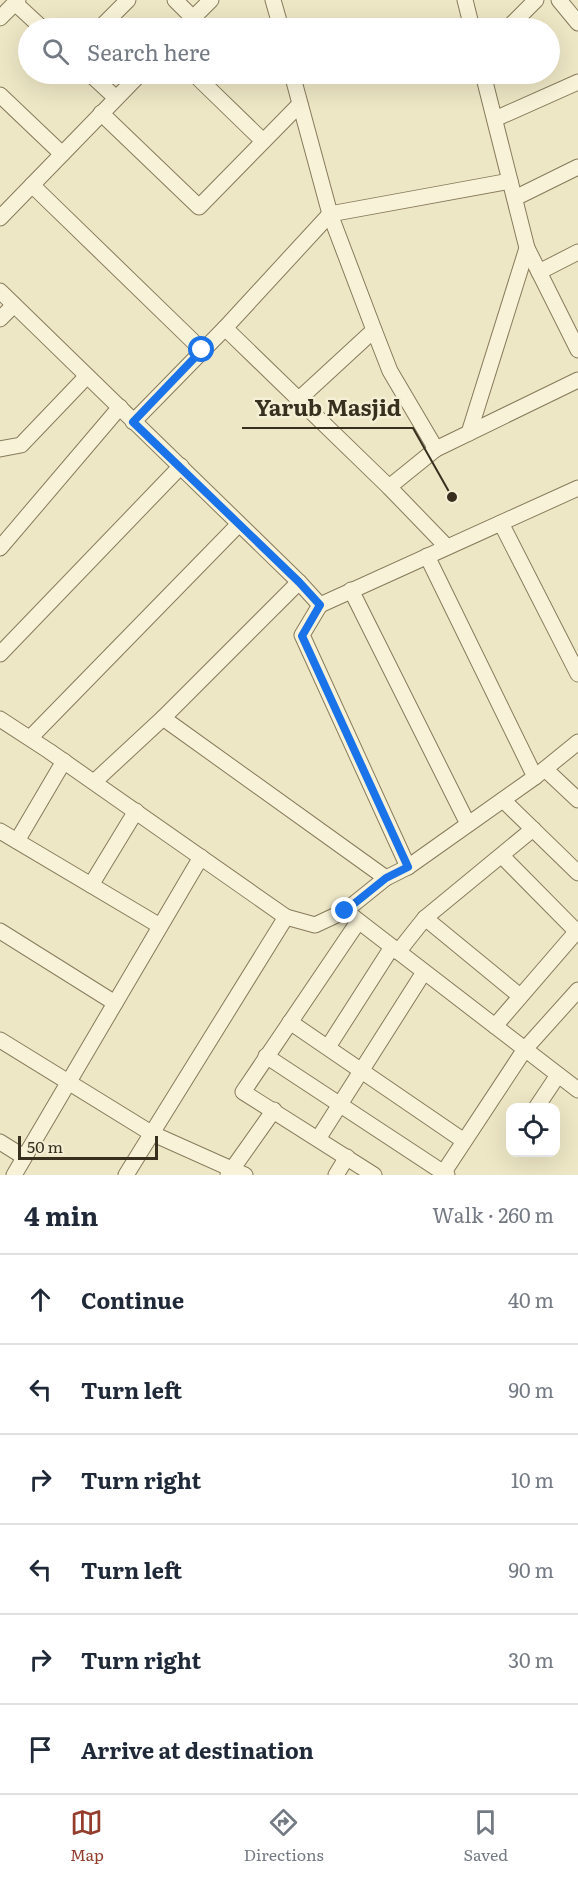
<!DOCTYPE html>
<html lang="en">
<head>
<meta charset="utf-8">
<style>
  body { margin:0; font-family:Literata,serif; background:#f2f2f3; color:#1f2937 }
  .controls { position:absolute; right:18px; bottom:18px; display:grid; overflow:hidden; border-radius:12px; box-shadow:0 6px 24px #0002 }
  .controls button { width:54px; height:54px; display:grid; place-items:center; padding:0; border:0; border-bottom:2px solid #e0e1e3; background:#fff; color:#1f2937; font:30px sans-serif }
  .scale { position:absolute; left:18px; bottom:15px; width:140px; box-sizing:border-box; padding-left:6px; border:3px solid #382f1f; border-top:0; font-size:16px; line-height:21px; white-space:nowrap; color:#382f1f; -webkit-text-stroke:4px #f5f0d5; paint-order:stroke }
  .stop { position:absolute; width:18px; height:18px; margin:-14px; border:4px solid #1a73e8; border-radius:50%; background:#fff }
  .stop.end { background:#1a73e8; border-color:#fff; box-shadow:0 2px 6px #0008 }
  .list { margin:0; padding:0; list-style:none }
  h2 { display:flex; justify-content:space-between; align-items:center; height:78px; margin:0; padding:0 24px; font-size:26px }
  h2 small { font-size:20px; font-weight:400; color:#747a83 }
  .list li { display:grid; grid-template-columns:39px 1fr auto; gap:18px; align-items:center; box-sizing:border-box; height:90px; padding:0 24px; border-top:2px solid #e0e1e3 }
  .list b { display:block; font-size:22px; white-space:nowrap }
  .list em { font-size:20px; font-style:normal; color:#747a83 }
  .icon { flex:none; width:33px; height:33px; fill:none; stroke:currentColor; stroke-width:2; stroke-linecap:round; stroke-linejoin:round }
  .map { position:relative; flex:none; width:578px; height:1175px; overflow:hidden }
  .search { position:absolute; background:#fff; box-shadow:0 6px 24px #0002; left:18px; right:18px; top:18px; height:66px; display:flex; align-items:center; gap:15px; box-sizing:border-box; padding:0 21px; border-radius:33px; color:#747a83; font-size:22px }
  .sheet { height:618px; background:#fff }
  nav { display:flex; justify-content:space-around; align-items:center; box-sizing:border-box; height:84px; border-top:2px solid #e0e1e3; background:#fff; font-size:16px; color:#747a83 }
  nav a { display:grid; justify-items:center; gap:3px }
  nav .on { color:#953d2d }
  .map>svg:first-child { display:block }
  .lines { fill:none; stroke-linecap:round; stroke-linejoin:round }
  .street-casing { stroke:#887a5c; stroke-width:17 }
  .street { stroke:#f8f3d8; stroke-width:15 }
  .route { stroke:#1a73e8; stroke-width:8 }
  .leader { fill:none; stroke:#382f1f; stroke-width:2 }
  .callout-dot { fill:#382f1f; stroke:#f5f0d5; stroke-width:2 }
  .callout-label { font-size:22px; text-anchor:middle; font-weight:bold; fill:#382f1f; stroke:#f5f0d5; stroke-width:5; stroke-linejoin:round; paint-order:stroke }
</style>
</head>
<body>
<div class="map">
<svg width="578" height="1175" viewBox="0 0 578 1175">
  <rect width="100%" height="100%" fill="#ede7c5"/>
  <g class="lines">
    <!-- street casing -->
    <g class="street-casing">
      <g id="street">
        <path d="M175,0L193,18"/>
        <path d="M273,0L281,28"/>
        <path d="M465,0L472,28"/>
        <path d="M559,0L578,23"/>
        <path d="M15,3L42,28"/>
        <path d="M0,18L18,0"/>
        <path d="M100,28L128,0"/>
        <path d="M183,28L211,0"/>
        <path d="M508,28L536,0"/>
        <path d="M90,74L116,98"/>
        <path d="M194,74L263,141"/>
        <path d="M292,74L330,214L374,330L390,371L436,449"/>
        <path d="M483,74L527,248L578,350"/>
        <path d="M0,95L62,154"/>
        <path d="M101,113L199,207L300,104"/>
        <path d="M495,119L578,82"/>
        <path d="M32,185L202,350"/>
        <path d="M515,198L578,167"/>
        <path d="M0,218L140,74"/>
        <path d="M539,272L578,252"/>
        <path d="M0,291L299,582L320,605L578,488"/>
        <path d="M0,319L14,305"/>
        <path d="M225,328L389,487L447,547"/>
        <path d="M298,400L374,330"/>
        <path d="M133,422L225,328L330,214L510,181"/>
        <path d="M469,433L527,248"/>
        <path d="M0,449L21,445L87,376"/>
        <path d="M389,487L436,449L578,380"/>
        <path d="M501,523L578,674"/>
        <path d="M0,548L120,407"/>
        <path d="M427,556L535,777"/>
        <path d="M351,590L468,824"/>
        <path d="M0,654L181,466"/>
        <path d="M163,718L386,878"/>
        <path d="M0,719L49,751L286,917"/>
        <path d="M30,738L239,524"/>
        <path d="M545,769L578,800"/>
        <path d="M94,782L163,718L299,582"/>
        <path d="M503,800L578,873"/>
        <path d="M0,831L160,926"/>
        <path d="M17,841L64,761"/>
        <path d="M502,856L578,933"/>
        <path d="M408,867L535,777L578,742"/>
        <path d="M91,885L136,811"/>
        <path d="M352,916L578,1090"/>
        <path d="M425,918L520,996"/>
        <path d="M358,922L243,1092L374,1175"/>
        <path d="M0,931L115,1003"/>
        <path d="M398,952L425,918L533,829"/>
        <path d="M290,1022L464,1141"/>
        <path d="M495,1026L577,931"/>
        <path d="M0,1040L151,1133L245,1175"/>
        <path d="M328,1047L392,947"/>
        <path d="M266,1056L447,1175"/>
        <path d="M536,1108L558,1075"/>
        <path d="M318,1139L424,972"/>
        <path d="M0,1142L24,1157"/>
        <path d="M14,1175L201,857"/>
        <path d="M126,1175L286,917L315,925L345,911L386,878L408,867L302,635L320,605"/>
        <path d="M228,1175L274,1110"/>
        <path d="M336,1175L347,1157"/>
        <path d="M442,1175L525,1049L578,990"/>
      </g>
    </g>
    <!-- street -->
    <use href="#street" class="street"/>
  </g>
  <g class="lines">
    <!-- route -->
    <path class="route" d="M202,350L133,422L299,582L320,605L302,636L408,867L386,878L345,911"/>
  </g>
  <!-- callouts -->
  <path class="leader" d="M452 497L413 428H242"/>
  <circle class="callout-dot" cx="452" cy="497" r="6"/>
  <g class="callout-label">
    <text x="328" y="416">Yarub Masjid</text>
  </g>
</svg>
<div class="controls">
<button><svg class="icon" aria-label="locate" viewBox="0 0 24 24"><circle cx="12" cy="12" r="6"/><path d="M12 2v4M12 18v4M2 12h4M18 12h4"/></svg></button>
</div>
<div class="scale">50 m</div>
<div class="stop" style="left:202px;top:350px"></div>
<div class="stop end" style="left:345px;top:911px"></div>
<div class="search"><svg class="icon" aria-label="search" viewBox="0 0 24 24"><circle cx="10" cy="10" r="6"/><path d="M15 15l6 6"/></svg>Search here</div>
</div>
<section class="sheet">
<h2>4 min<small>Walk · 260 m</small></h2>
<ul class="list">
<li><svg class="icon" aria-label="ahead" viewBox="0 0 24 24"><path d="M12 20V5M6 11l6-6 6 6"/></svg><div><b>Continue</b></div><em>40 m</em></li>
<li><svg class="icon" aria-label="left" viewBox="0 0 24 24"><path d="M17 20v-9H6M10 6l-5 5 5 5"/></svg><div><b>Turn left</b></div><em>90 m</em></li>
<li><svg class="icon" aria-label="right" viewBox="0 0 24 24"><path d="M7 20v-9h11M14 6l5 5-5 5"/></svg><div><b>Turn right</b></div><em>10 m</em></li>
<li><svg class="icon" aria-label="left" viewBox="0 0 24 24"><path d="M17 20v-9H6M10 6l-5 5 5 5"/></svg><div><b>Turn left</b></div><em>90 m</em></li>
<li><svg class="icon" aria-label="right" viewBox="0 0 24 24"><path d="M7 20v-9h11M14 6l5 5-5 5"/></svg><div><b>Turn right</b></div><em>30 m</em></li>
<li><svg class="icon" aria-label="arrive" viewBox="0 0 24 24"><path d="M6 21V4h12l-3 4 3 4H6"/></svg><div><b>Arrive at destination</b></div></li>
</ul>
</section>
<nav>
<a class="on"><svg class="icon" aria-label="map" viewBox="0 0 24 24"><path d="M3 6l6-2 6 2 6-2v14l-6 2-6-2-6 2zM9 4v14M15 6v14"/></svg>Map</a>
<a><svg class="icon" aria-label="directions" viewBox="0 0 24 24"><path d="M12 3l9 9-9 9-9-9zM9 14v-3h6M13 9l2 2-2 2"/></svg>Directions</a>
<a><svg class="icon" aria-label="saved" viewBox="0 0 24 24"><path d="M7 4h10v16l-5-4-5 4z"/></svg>Saved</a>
</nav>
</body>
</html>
